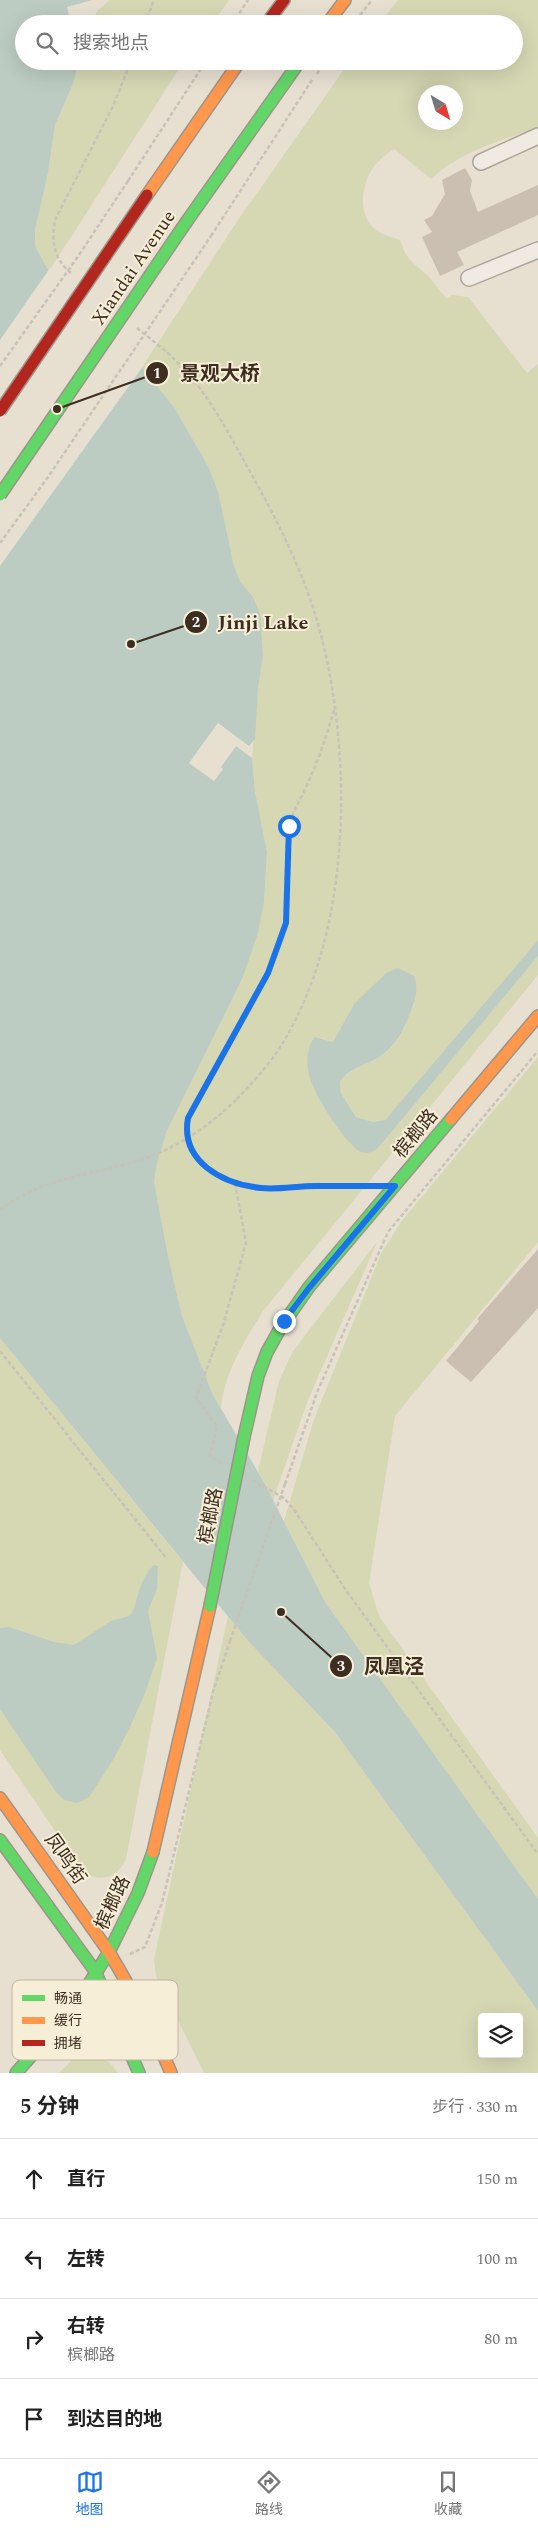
<!DOCTYPE html>
<html lang="zh">
<head>
<meta charset="utf-8">
<style>
  body { margin:0; font-family:Spectral,"Noto Sans SC",serif; background:#f6f6f6; color:#222 }
  .controls { position:absolute; right:15px; bottom:15px; display:grid; overflow:hidden; border-radius:5px; box-shadow:0 5px 20px #0002 }
  .controls button { width:45px; height:45px; display:grid; place-items:center; padding:0; border:0; border-bottom:1px solid #e0e0e0; background:#fff; color:#222; font:25px sans-serif }
  .compass { position:absolute; left:418px; top:85px; width:45px; height:45px; border-radius:50%; background:#fff; box-shadow:0 5px 20px #0002; rotate:142deg }
  .stop { position:absolute; width:15px; height:15px; margin:-11px; border:4px solid #1a73e8; border-radius:50%; background:#fff }
  .stop.end { background:#1a73e8; border-color:#fff; box-shadow:0 1px 5px #0008 }
  .list { margin:0; padding:0; list-style:none }
  h2 { display:flex; justify-content:space-between; align-items:center; height:65px; margin:0; padding:0 20px; font-size:21px }
  h2 small { font-size:16px; font-weight:400; color:#767676 }
  .list li { display:grid; grid-template-columns:32px 1fr auto; gap:15px; align-items:center; box-sizing:border-box; height:80px; padding:0 20px; border-top:1px solid #e0e0e0 }
  .list b { display:block; font-size:19px; white-space:nowrap }
  .list p { margin:0; font-size:16px; white-space:nowrap; color:#767676 }
  .list em { font-size:16px; font-style:normal; color:#767676 }
  .icon { flex:none; width:28px; height:28px; fill:none; stroke:currentColor; stroke-width:2; stroke-linecap:round; stroke-linejoin:round }
  .map { position:relative; flex:none; width:538px; height:2073px; overflow:hidden }
  .search { position:absolute; background:#fff; box-shadow:0 5px 20px #0002; left:15px; right:15px; top:15px; height:55px; display:flex; align-items:center; gap:12px; box-sizing:border-box; padding:0 18px; border-radius:28px; color:#767676; font-size:19px }
  .sheet { height:385px; background:#fff }
  nav { display:flex; justify-content:space-around; align-items:center; box-sizing:border-box; height:70px; border-top:1px solid #e0e0e0; background:#fff; font-size:14px; color:#767676 }
  nav a { display:grid; justify-items:center; gap:2px }
  nav .on { color:#1a73e8 }
  .map>svg:first-child { display:block }
  .green { fill:#d6d7b3; fill-rule:evenodd }
  .water { fill:#bcccc2 }
  .pier { fill:#e7e0d1 }
  .building { fill:#cbbfb2 }
  .lines { fill:none; stroke-linecap:round; stroke-linejoin:round }
  .street-casing { stroke:#ada599; stroke-width:18 }
  .fast-casing { stroke:#9c958a; stroke-width:14 }
  .slow-casing { stroke:#9c958a; stroke-width:14 }
  .jam-casing { stroke:#9c958a; stroke-width:14 }
  .path { stroke:#c8c2b9; stroke-width:2.5; stroke-dasharray:4 2.5; stroke-linecap:butt }
  .street { stroke:#efebe3; stroke-width:15 }
  .fast { stroke:#63d668; stroke-width:11 }
  .slow { stroke:#ff974d; stroke-width:11 }
  .jam { stroke:#b3261e; stroke-width:11 }
  .fast-bridge-casing { stroke:#9c958a; stroke-width:14; stroke-linecap:butt }
  .jam-bridge-casing { stroke:#9c958a; stroke-width:14; stroke-linecap:butt }
  .path-bridge { stroke:#c8c2b9; stroke-width:2.5; stroke-dasharray:4 2.5; stroke-linecap:butt }
  .fast-bridge { stroke:#63d668; stroke-width:11 }
  .jam-bridge { stroke:#b3261e; stroke-width:11 }
  .route { stroke:#1a73e8; stroke-width:6 }
  .labels { text-anchor:middle; dominant-baseline:central; stroke-width:4; stroke-linejoin:round; paint-order:stroke }
  .street-label { font-size:19px; fill:#3d2e20; stroke:#f7eed8 }
  .key { fill:#f7eed8; stroke:#bfb4a1; stroke-width:1 }
  .key-label { font-size:14px; fill:#3d2e20 }
  .leader { fill:none; stroke:#3d2e20; stroke-width:2 }
  .callout-dot { fill:#3d2e20; stroke:#f7eed8; stroke-width:2 }
  .mark-label { font-size:15px; text-anchor:middle; font-weight:bold; fill:#fff }
  .callout-label { font-size:20px; text-anchor:middle; font-weight:bold; fill:#3d2e20; stroke:#f7eed8; stroke-width:4; stroke-linejoin:round; paint-order:stroke }
</style>
</head>
<body>
<div class="map">
<svg width="538" height="2073" viewBox="0 0 538 2073">
  <rect width="100%" height="100%" fill="#e7e0d1"/>
  <!-- green -->
  <g class="green">
    <path d="M110,0H229L212,24H91L98,10Z"/>
    <path d="M398,0H538V127C501,141 461,151 431,179L394,149C385,155 376,162 371,171C361,188 358,215 375,229C382,235 391,237 400,240C407,260 411,261 426,274C433,280 439,291 447,298L452,295L468,297L527,373L538,364V940L385,1120L373,1122L356,1117L341,1093L340,1082C348,1068 376,1062 389,1050C403,1037 406,1021 414,1005L386,973L354,1004L333,1042L322,1038L308,1054C305,1090 333,1120 354,1146L379,1147L538,956V975L263,1311C245,1341 223,1374 221,1410L213,1395L182,1316L168,1256L154,1181L158,1159L167,1131L243,977L264,902L267,852L255,791L252,758L258,689L263,656L253,597L240,581L234,566L218,491L208,466L174,407L142,367L238,220L350,61H514V24H379ZM426,92H456V122H426Z"/>
    <path d="M79,61H184L49,271L35,246V230L48,173L55,125L73,84Z"/>
    <path d="M538,1057V1242L395,1416L369,1583L379,1616L538,1838V1899L325,1602L284,1521L314,1419L381,1254L401,1222Z"/>
    <path d="M377,1242L308,1400L273,1500L258,1471L279,1381L293,1351Z"/>
    <path d="M0,1338L183,1562L126,1859C117,1879 95,1885 80,1868L0,1750Z"/>
    <path d="M228,1616L249,1642L334,1731L538,2011V2073H204L156,1976L154,1959ZM482,2017H519V2054H482Z"/>
    <path d="M89,2054L109,2062L118,2073H59L73,2059Z"/>
  </g>
  <!-- water -->
  <g class="water">
    <path d="M0,0H92L67,7L71,24H24V61H79L73,84L55,125L48,173L35,230V246L51,275L142,367L174,407L208,466L218,491L234,566L240,581L253,597L260,614L263,656L258,689L255,739L249,746L218,723L189,763L214,781L223,769L221,767L236,746L252,758L255,791L267,852L264,902L258,933L243,977L167,1131L158,1159L154,1181L168,1256L182,1316L213,1395L265,1484L325,1602L538,1899V2011L334,1731L249,1642L0,1338Z"/>
    <path d="M538,940V956L379,1147C373,1152 368,1154 361,1152C346,1145 314,1095 310,1078C306,1066 306,1047 315,1037L333,1042L354,1004L386,973L398,968L414,976C419,990 415,1001 410,1014C403,1030 398,1044 382,1055C370,1064 348,1068 340,1082L341,1093L356,1117L373,1122L385,1120Z"/>
    <path d="M154,1565L158,1566L157,1589L148,1611L157,1658L145,1693L130,1727L113,1760L89,1797L77,1803L64,1800L56,1792L0,1709V1628L9,1627L54,1642L74,1645L111,1621L129,1616C136,1609 135,1603 138,1594C141,1584 146,1572 154,1565Z"/>
  </g>
  <!-- pier -->
  <path class="pier" d="M50,268L144,365L0,566V340Z"/>
  <!-- building -->
  <g class="building">
    <path d="M465,168L472,180L470,191L478,212L538,185V215L457,252L464,265L440,276L422,237L432,232L424,220L432,216L445,194L442,180Z"/>
    <path d="M538,1249V1308L471,1382L446,1361L479,1321L477,1319Z"/>
  </g>
  <g class="lines">
    <!-- street casing -->
    <g class="street-casing">
      <g id="street">
        <path d="M481,162L538,136"/>
        <path d="M469,278L538,250"/>
      </g>
    </g>
    <!-- fast casing -->
    <g class="fast-casing">
      <g id="fast">
        <path d="M187,221L300,61"/>
        <path d="M244,1437L258,1376L267,1352L281,1327L309,1287L451,1119"/>
        <path d="M0,1840L95,1971L139,2073"/>
        <path d="M16,2073L73,2009L109,1952L138,1893L153,1852"/>
      </g>
    </g>
    <!-- slow casing -->
    <g class="slow-casing">
      <g id="slow">
        <path d="M327,24L345,0"/>
        <path d="M147,195L240,61"/>
        <path d="M451,1119L538,1016"/>
        <path d="M0,1798L109,1952L149,2021L171,2073"/>
        <path d="M153,1852L210,1606"/>
      </g>
    </g>
    <!-- jam casing -->
    <g class="jam-casing">
      <path id="jam" d="M266,24L284,0"/>
    </g>
    <!-- path -->
    <g class="path">
      <path d="M360,15L372,0"/>
      <path d="M145,24L154,0"/>
      <path d="M232,24L248,0"/>
      <path d="M317,74L325,61"/>
      <path d="M128,181L206,61"/>
      <path d="M211,236L312,80"/>
      <path d="M71,273C54,259 51,242 55,220L114,104L131,61"/>
      <path d="M137,328C149,338 162,347 173,358C205,388 227,430 248,468C276,518 302,568 318,624C353,749 353,925 285,1039C272,1062 255,1080 237,1099"/>
      <path d="M334,710C326,737 318,762 306,787C300,801 292,812 289,826L286,923L268,973L210,1076L188,1118L185,1131L190,1149L197,1160L206,1169L235,1183L261,1188L371,1186"/>
      <path d="M0,1351L167,1559"/>
      <path d="M222,1463L210,1456L217,1426L196,1398L224,1322L246,1243L235,1183"/>
      <path d="M252,1480L284,1498L295,1511L347,1592L538,1854"/>
      <path d="M285,1484L318,1390L388,1232L538,1051"/>
      <path d="M130,1954L145,1947L162,1903L213,1692L230,1641"/>
    </g>
    <!-- street -->
    <use href="#street" class="street"/>
    <!-- fast -->
    <use href="#fast" class="fast"/>
    <!-- slow -->
    <use href="#slow" class="slow"/>
    <!-- jam -->
    <use href="#jam" class="jam"/>
    <!-- fast-bridge casing -->
    <g class="fast-bridge-casing">
      <g id="fast-bridge">
        <path d="M0,495L187,221"/>
        <path d="M210,1606L244,1437"/>
      </g>
    </g>
    <!-- jam-bridge casing -->
    <g class="jam-bridge-casing">
      <path id="jam-bridge" d="M0,411L147,195"/>
    </g>
    <!-- path-bridge -->
    <g class="path-bridge">
      <path d="M0,366L77,258L128,181"/>
      <path d="M0,543L46,480L211,236"/>
      <path d="M0,1210C41,1178 91,1175 140,1160C175,1149 211,1125 237,1099"/>
      <path d="M230,1641L285,1484"/>
    </g>
    <!-- fast-bridge -->
    <use href="#fast-bridge" class="fast-bridge"/>
    <!-- jam-bridge -->
    <use href="#jam-bridge" class="jam-bridge"/>
  </g>
  <g class="lines">
    <!-- route -->
    <path class="route" d="M284,1321L309,1288L395,1186C368,1186 341,1186 315,1186C297,1186 278,1190 261,1188C223,1184 180,1162 188,1118L268,973L286,923L289,826"/>
  </g>
  <g class="labels">
    <!-- street labels -->
    <g class="street-label">
      <text transform="translate(134 268) rotate(-56)">Xiandai Avenue</text>
      <text transform="translate(416 1134) rotate(-50)">槟榔路</text>
      <text transform="translate(211 1516) rotate(-79)">槟榔路</text>
      <text transform="translate(65 1859) rotate(55)">凤鸣街</text>
      <text transform="translate(113 1903) rotate(-65)">槟榔路</text>
    </g>
  </g>
  <!-- legend -->
  <rect x="12" y="1980" width="166" height="80" rx="8" class="key"/>
  <rect x="22" y="1995" width="23" height="6" fill="#63d668"/>
  <rect x="22" y="2017" width="23" height="7" fill="#ff974d"/>
  <rect x="22" y="2040" width="23" height="6" fill="#b3261e"/>
  <g class="key-label">
    <text x="54" y="2003">畅通</text>
    <text x="54" y="2025">缓行</text>
    <text x="54" y="2048">拥堵</text>
  </g>
  <!-- callouts -->
  <path class="leader" d="M57 409L157 373M131 644L196 622M281 1612L341 1666"/>
  <g class="callout-dot">
    <circle cx="57" cy="409" r="5"/>
    <circle cx="131" cy="644" r="5"/>
    <circle cx="281" cy="1612" r="5"/>
    <circle cx="157" cy="373" r="12"/>
    <circle cx="196" cy="622" r="12"/>
    <circle cx="341" cy="1666" r="12"/>
  </g>
  <g class="mark-label">
    <text x="157" y="378">1</text>
    <text x="196" y="627">2</text>
    <text x="341" y="1671">3</text>
  </g>
  <g class="callout-label">
    <text x="220" y="380">景观大桥</text>
    <text x="263" y="629">Jinji Lake</text>
    <text x="394" y="1673">凤凰泾</text>
  </g>
</svg>
<div class="controls">
<button><svg class="icon" aria-label="layers" viewBox="0 0 24 24"><path d="M12 4l9 5-9 5-9-5zM3 14l9 5 9-5"/></svg></button>
</div>
<svg class="compass" viewBox="-18 -18 36 36"><path d="M0-13l5 13h-10z" fill="#e53935"/><path d="M0 13l5-13h-10z" fill="#767676"/></svg>
<div class="stop" style="left:289px;top:826px"></div>
<div class="stop end" style="left:284px;top:1321px"></div>
<div class="search"><svg class="icon" aria-label="search" viewBox="0 0 24 24"><circle cx="10" cy="10" r="6"/><path d="M15 15l6 6"/></svg>搜索地点</div>
</div>
<section class="sheet">
<h2>5 分钟<small>步行 · 330 m</small></h2>
<ul class="list">
<li><svg class="icon" aria-label="ahead" viewBox="0 0 24 24"><path d="M12 20V5M6 11l6-6 6 6"/></svg><div><b>直行</b></div><em>150 m</em></li>
<li><svg class="icon" aria-label="left" viewBox="0 0 24 24"><path d="M17 20v-9H6M10 6l-5 5 5 5"/></svg><div><b>左转</b></div><em>100 m</em></li>
<li><svg class="icon" aria-label="right" viewBox="0 0 24 24"><path d="M7 20v-9h11M14 6l5 5-5 5"/></svg><div><b>右转</b><p>槟榔路</p></div><em>80 m</em></li>
<li><svg class="icon" aria-label="arrive" viewBox="0 0 24 24"><path d="M6 21V4h12l-3 4 3 4H6"/></svg><div><b>到达目的地</b></div></li>
</ul>
</section>
<nav>
<a class="on"><svg class="icon" aria-label="map" viewBox="0 0 24 24"><path d="M3 6l6-2 6 2 6-2v14l-6 2-6-2-6 2zM9 4v14M15 6v14"/></svg>地图</a>
<a><svg class="icon" aria-label="directions" viewBox="0 0 24 24"><path d="M12 3l9 9-9 9-9-9zM9 14v-3h6M13 9l2 2-2 2"/></svg>路线</a>
<a><svg class="icon" aria-label="saved" viewBox="0 0 24 24"><path d="M7 4h10v16l-5-4-5 4z"/></svg>收藏</a>
</nav>
</body>
</html>
